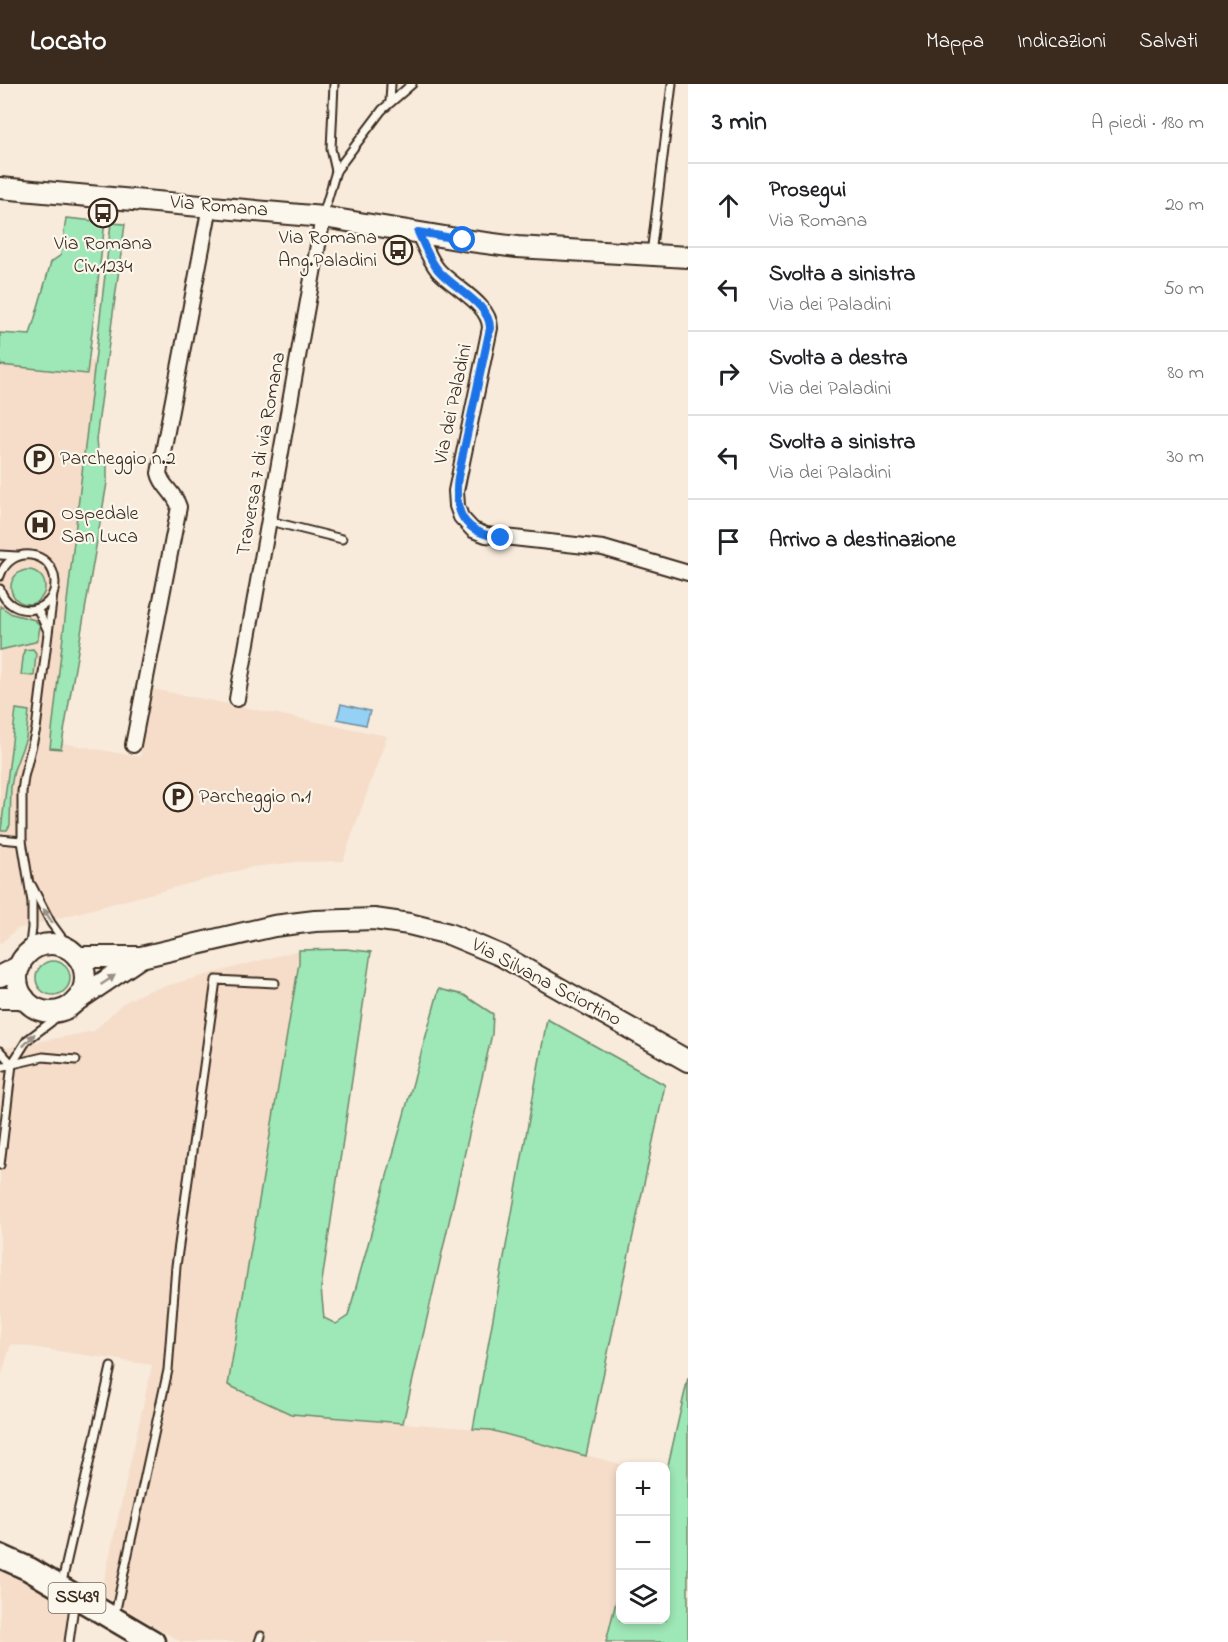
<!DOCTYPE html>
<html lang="it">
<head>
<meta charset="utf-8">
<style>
  body { margin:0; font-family:"Indie Flower",sans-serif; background:#f6f6f6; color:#202124 }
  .controls { position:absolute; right:18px; bottom:18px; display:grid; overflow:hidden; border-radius:12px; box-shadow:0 3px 9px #0003 }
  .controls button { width:54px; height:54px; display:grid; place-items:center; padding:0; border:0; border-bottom:2px solid #e0e0e0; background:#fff; color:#202124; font:30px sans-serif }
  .stop { position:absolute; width:18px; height:18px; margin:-14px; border:4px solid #1a73e8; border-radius:50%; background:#fff }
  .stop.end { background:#1a73e8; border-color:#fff; box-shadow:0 2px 6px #0008 }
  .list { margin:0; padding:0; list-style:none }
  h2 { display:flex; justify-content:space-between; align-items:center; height:78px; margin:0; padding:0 24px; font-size:26px }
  h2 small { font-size:20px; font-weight:400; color:#757577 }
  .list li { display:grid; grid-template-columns:39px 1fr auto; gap:18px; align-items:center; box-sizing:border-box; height:84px; padding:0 24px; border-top:2px solid #e0e0e0 }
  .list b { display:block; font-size:22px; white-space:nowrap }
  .list p { margin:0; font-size:20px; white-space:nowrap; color:#757577 }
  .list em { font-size:20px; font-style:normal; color:#757577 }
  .icon { flex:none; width:33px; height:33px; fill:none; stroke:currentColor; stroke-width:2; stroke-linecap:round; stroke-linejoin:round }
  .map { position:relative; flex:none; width:688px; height:1558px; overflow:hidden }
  header { display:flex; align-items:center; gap:36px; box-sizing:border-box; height:84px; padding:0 30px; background:#3b2a1e; color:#fff }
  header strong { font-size:28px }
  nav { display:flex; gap:33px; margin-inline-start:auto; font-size:21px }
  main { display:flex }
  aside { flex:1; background:#fff }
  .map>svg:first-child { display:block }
  .built { fill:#f5ddc9 }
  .green { fill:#9ee7b6; stroke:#6c886a; stroke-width:1.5 }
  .water { fill:#94d1f5; stroke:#708e9f; stroke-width:1.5 }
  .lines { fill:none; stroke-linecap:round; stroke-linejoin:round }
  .lane-casing { stroke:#3b2a1e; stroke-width:11 }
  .street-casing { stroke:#3b2a1e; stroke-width:18 }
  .secondary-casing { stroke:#3b2a1e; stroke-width:24 }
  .primary-casing { stroke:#3b2a1e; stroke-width:27 }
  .lane { stroke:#fbf7ec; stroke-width:7 }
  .street { stroke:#fbf7ec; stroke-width:14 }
  .secondary { stroke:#fbf7ec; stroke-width:20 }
  .primary { stroke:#fbf7ec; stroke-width:22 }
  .oneway { fill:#9b9085 }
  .route { stroke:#1a73e8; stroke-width:8 }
  .labels { text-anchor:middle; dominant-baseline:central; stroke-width:4.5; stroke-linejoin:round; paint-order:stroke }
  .shield { fill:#fbf7ec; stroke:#75685c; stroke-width:1.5 }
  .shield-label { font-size:18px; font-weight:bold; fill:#3b2a1e }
  .street-label { font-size:20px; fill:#3b2a1e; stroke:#fbf7ec }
  .poi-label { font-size:20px; fill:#3b2a1e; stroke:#fbf7ec; text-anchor:start }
</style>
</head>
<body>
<header>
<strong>Locato</strong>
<nav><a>Mappa</a><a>Indicazioni</a><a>Salvati</a></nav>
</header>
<main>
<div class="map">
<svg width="688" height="1558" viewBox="0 0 688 1558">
  <rect width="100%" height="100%" fill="#f8ebdc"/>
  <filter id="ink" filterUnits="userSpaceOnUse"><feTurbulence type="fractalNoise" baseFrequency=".0167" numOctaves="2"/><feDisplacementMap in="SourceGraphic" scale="12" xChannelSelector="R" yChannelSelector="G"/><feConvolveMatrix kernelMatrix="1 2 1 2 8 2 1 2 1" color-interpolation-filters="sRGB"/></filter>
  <g filter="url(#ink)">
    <!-- built -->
    <g class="built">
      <path d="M0,269L103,278L52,657L140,673L153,605L387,652L343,777L297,778L252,783L17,845L0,860Z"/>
      <path d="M299,866L291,1330L490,1346L628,1382H620V1502L606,1558H181L101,1510L152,1281L11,1260L0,1297V965L94,947L123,919L147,907Z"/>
      <path d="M0,1485L68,1518L64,1558H0Z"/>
    </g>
    <!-- green -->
    <g class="green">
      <path d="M66,134L105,138L87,290L0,281V249L30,251L51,178L61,171Z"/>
      <path d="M111,139L125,140L96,356L98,374L107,377V399L61,665L50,664Z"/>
      <circle cx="28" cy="503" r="17"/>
      <path d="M0,522L12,530L35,536L40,542L38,555L35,558L0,566Z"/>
      <path d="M33,565L36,569L34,592L21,591L24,566Z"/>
      <path d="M16,625L29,627L26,654L14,686L11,703L10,741L7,746H1Z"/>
      <path d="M346,865L371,868L321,1204L324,1234L336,1240L348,1232L439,905L464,911L493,930L492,950L403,1339L291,1330L228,1301L299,879V866Z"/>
      <circle cx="53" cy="894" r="17"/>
      <path d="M547,935L665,1001L586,1372L490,1346L473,1345Z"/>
      <path d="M688,1294V1558H606L620,1502V1536H666V1390Z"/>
    </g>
    <!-- water -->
    <path class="water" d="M341,620L370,627L366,641L337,635Z"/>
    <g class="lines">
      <!-- lane casing -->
      <g class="lane-casing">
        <g id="lane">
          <path d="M334,0L331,65L336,87"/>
          <path d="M390,18L391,0"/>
          <path d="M323,131L336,87L382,26L412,0"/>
          <path d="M651,170L672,0"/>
          <path d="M270,437L342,455"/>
          <path d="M0,471L17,472"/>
          <path d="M0,492C10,461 53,465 55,498C56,531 10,536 0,505"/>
          <path d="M37,524L47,545"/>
          <path d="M0,755L22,757"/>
          <path d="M32,802L51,839L70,865"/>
          <path d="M29,868L32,844V818L22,757V708L24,693L36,645L53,510"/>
          <path d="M0,967L12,980L27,956L51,938L65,925"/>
          <path d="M0,983L43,973L76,976"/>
          <path d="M0,1081L12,980"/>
          <path d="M62,1498L111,1283"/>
          <path d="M115,1530L168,1286L176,1182L216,896L275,899"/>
          <path d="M69,1558L75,1515"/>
          <path d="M259,1558L261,1552"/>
        </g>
      </g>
      <!-- street casing -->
      <g class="street-casing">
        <g id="street">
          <path d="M418,148C424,161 429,175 438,186C453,203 490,220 490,244L456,407L457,422L461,433L473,446L486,451L603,464L688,489"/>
          <path d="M237,615L323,133"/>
          <path d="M133,661L179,423C174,407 162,403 159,389L210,122"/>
        </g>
      </g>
      <!-- secondary casing -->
      <g class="secondary-casing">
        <g id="secondary">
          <path d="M0,104L323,133L463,156L517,163L688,173"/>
          <circle cx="51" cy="894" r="34"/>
          <path d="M78,873H141L274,842L315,837L374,835L409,840L449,850L502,872L688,977"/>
          <path d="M0,892L20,882"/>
          <path d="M0,914H24"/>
          <path d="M76,917L141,873"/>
        </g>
      </g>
      <!-- primary casing -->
      <g class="primary-casing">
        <path id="primary" d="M0,1472L29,1485L153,1558"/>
      </g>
      <!-- lane -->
      <use href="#lane" class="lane"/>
      <!-- street -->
      <use href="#street" class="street"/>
      <!-- secondary -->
      <use href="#secondary" class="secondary"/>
      <!-- primary -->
      <use href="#primary" class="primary"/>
    </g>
    <!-- one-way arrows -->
    <defs><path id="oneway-solid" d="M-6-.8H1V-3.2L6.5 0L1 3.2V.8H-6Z" transform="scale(1.5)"/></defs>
    <g class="oneway">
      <use href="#oneway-solid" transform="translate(48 832) rotate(-122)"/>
      <use href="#oneway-solid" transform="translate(108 896) rotate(-34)"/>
      <use href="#oneway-solid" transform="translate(29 956) rotate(-47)"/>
    </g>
  </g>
  <g class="lines" filter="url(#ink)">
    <!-- route -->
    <path class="route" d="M463,156L418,148C424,161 429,175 438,186C453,204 490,220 490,244L458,393C453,429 464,449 501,454"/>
  </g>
  <!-- icons -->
  <defs>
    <g id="bus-ring" transform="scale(1.5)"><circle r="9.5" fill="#fbf7ec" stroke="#3b2a1e" stroke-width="1.5"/><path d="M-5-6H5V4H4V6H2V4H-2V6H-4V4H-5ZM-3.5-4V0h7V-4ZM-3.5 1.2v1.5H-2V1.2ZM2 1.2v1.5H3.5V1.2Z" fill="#3b2a1e"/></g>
    <g id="parking-ring" transform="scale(1.5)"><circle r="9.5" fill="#fbf7ec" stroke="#3b2a1e" stroke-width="1.5"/><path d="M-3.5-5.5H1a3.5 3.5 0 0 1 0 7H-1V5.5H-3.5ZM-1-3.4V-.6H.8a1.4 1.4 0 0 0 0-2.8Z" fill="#3b2a1e"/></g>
    <g id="hospital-ring" transform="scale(1.5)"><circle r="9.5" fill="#fbf7ec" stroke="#3b2a1e" stroke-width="1.5"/><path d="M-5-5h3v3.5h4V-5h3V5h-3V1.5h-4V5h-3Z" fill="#3b2a1e"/></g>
  </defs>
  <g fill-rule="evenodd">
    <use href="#bus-ring" x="103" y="129"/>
    <use href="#bus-ring" x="398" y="166"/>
    <use href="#parking-ring" x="39" y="375"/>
    <use href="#hospital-ring" x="40" y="441"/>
    <use href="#parking-ring" x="178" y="713"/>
  </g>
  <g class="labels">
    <!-- shield labels -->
    <rect class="shield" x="48.5" y="1499" width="57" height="30" rx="4.5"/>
    <g class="shield-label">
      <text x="77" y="1514">SS439</text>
    </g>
    <!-- street labels -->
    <g class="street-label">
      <text transform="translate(219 123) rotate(5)">Via Romana</text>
      <text transform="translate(454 320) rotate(-78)">Via dei Paladini</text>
      <text transform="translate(262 370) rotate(-80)">Traversa 7 di via Romana</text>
      <text transform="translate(546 899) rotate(28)">Via Silvana Sciortino</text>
    </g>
    <!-- poi labels -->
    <g class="poi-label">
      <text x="377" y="154" text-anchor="end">Via Romana<tspan x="377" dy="23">Ang.Paladini</tspan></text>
      <text x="103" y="160" text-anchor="middle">Via Romana<tspan x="103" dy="23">Civ.1234</tspan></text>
      <text x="60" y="375">Parcheggio n.2</text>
      <text x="61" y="430">Ospedale<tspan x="61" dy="23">San Luca</tspan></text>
      <text x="199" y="713">Parcheggio n.1</text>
    </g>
  </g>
</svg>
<div class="controls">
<button>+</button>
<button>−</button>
<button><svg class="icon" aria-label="layers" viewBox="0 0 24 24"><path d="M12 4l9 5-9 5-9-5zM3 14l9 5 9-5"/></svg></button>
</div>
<div class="stop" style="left:463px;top:156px"></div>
<div class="stop end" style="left:501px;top:454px"></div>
</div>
<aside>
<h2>3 min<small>A piedi · 180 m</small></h2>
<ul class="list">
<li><svg class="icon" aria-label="ahead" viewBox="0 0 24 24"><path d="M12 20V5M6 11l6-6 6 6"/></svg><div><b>Prosegui</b><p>Via Romana</p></div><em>20 m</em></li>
<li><svg class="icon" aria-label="left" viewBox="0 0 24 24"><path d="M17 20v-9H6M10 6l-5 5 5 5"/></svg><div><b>Svolta a sinistra</b><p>Via dei Paladini</p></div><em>50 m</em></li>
<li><svg class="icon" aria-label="right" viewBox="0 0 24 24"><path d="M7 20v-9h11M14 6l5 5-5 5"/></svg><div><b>Svolta a destra</b><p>Via dei Paladini</p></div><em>80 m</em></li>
<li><svg class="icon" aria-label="left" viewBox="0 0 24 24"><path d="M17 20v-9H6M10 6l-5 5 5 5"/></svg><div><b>Svolta a sinistra</b><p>Via dei Paladini</p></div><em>30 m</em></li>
<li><svg class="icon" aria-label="arrive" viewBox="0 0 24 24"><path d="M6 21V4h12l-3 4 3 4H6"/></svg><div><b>Arrivo a destinazione</b></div></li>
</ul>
</aside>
</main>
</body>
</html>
